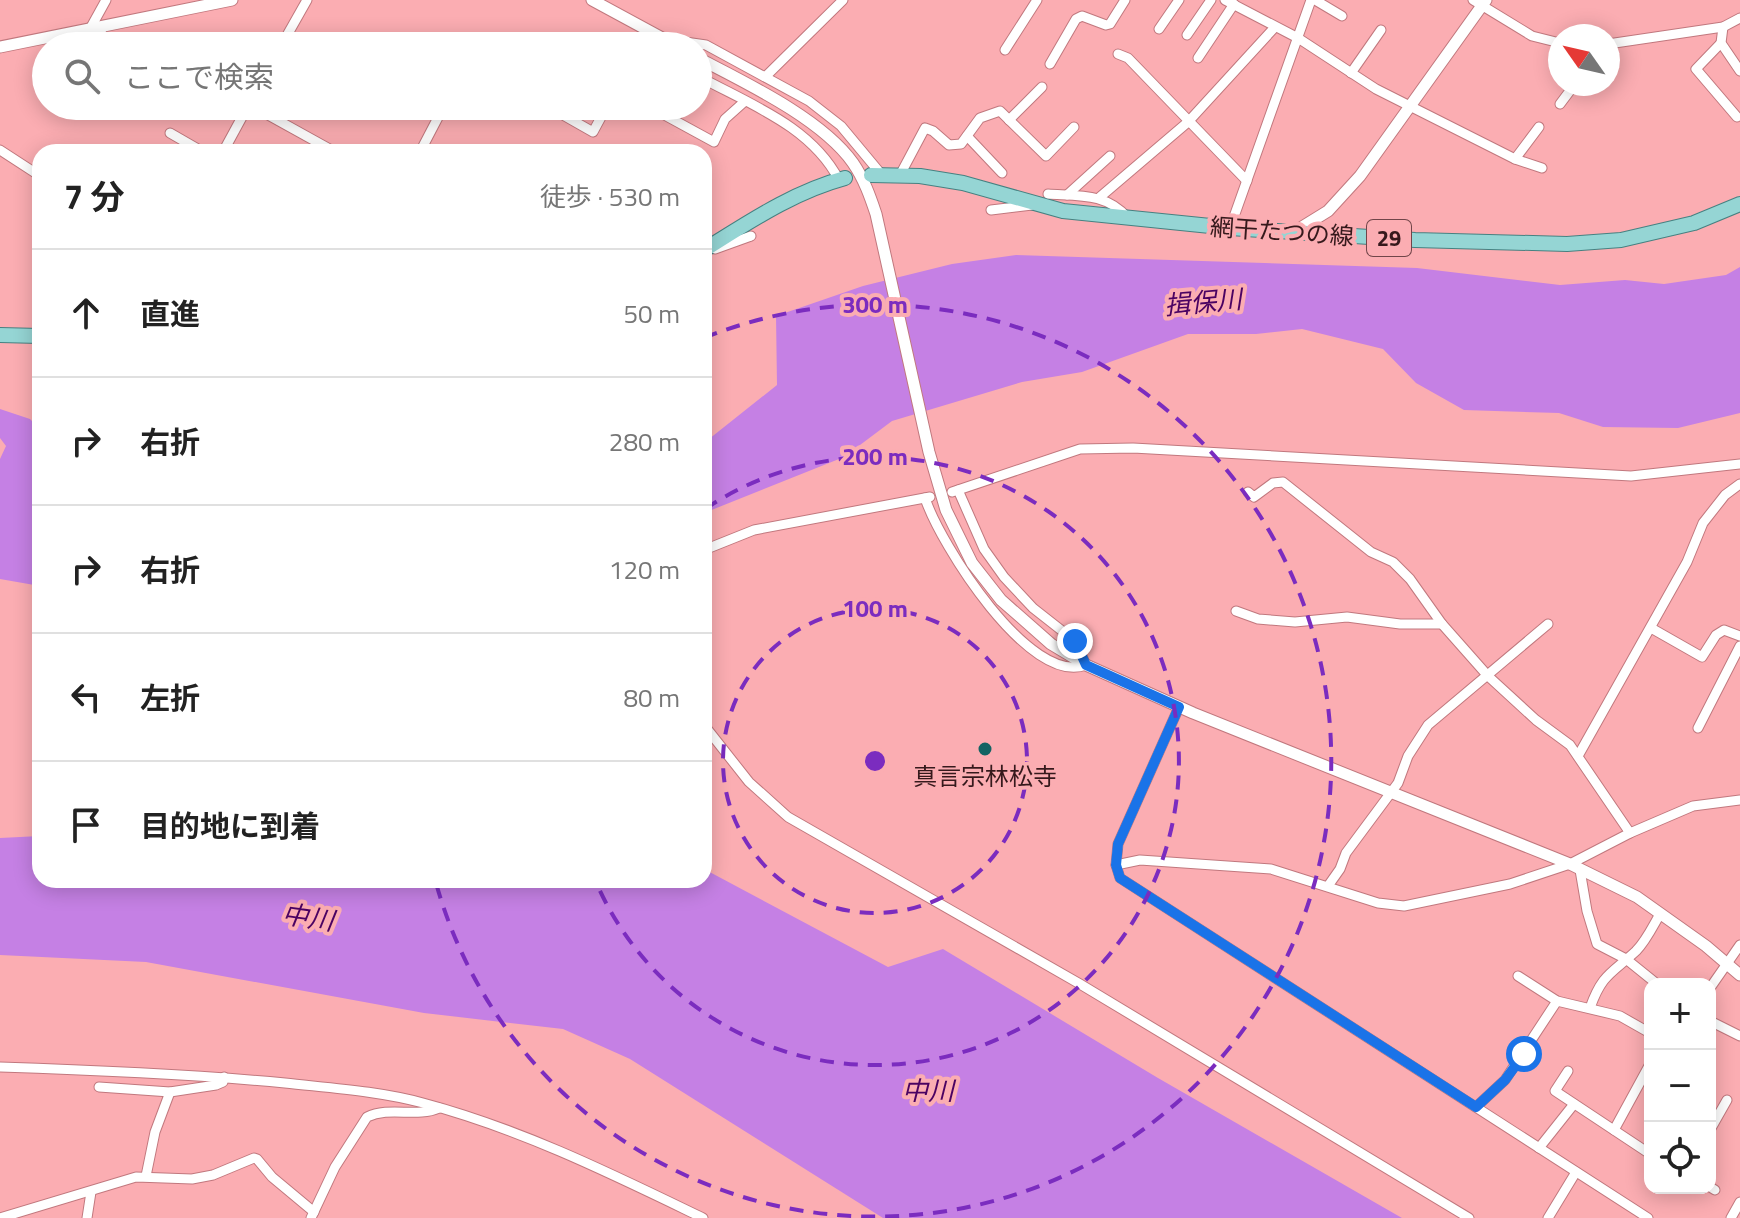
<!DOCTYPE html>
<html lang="ja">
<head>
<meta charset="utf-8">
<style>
  body { margin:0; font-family:"Titillium Web","Noto Sans JP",sans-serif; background:#f2f2f2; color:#222 }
  .controls { position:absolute; right:24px; bottom:24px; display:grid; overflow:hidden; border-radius:16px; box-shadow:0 4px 20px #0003 }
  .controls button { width:72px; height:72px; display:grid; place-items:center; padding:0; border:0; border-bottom:2px solid #e0e0e0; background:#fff; color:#222; font:40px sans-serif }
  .compass { position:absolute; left:1548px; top:24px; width:72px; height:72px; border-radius:50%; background:#fff; box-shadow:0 4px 20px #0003; rotate:304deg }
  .stop { position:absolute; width:24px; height:24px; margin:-18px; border:6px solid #1a73e8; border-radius:50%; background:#fff }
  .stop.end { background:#1a73e8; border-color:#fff; box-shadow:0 2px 8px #0008 }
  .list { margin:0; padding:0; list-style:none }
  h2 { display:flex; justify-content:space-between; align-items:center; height:104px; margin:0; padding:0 32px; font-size:34px }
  h2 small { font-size:26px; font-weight:400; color:#767676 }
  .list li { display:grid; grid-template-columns:52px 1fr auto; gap:24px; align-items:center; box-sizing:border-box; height:128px; padding:0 32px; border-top:2px solid #e0e0e0 }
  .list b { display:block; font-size:30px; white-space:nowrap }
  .list em { font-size:26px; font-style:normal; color:#767676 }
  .icon { flex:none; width:44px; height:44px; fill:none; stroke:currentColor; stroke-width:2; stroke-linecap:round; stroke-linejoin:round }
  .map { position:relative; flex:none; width:1740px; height:1218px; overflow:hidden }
  .search { position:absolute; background:#fff; box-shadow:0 4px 20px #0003; left:32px; top:32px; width:680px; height:88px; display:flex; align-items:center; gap:20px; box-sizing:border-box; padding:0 28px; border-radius:44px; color:#767676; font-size:30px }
  .panel { position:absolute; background:#fff; box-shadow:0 4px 20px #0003; left:32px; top:144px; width:680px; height:744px; border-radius:24px }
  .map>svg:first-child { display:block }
  .water { fill:#c580e4 }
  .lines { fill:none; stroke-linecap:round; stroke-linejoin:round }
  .minor-casing { stroke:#c1787e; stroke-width:11 }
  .tertiary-casing { stroke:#c1787e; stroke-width:13 }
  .primary-casing { stroke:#468181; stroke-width:16 }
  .minor { stroke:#fff; stroke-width:9 }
  .tertiary { stroke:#fff; stroke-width:11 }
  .primary { stroke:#95d5d4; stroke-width:14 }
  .route { stroke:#1a73e8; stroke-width:10 }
  .ring { fill:none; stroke:#7b2cbf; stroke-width:4; stroke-dasharray:14 10 }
  .poi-dot { fill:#136363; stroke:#fbadb2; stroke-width:3 }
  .labels { text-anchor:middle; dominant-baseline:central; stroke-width:8; stroke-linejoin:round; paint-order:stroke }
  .shield { fill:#fbadb2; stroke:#714549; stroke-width:2 }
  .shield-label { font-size:22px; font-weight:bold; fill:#36191c }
  .street-label { font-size:24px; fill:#36191c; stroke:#fbadb2 }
  .poi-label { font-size:24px; fill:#36191c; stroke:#fbadb2 }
  .water-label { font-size:26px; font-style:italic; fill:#4b0262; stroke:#fbadb2 }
  .centre { fill:#7b2cbf; stroke:#fbadb2; stroke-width:4 }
  .ring-label { font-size:24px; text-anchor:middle; font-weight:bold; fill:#7b2cbf; stroke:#fbadb2; stroke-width:8; stroke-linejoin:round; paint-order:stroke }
</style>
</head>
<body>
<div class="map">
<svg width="1740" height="1218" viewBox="0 0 1740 1218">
  <rect width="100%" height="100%" fill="#fbadb2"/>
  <!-- water -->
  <g class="water">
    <path d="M1016,255L1417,268L1560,285L1625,280L1664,284L1726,275L1740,267V413L1678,428L1603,427L1559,413L1464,410L1416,383L1383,349L1302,329L1256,334H1188L1082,372L1022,382L892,421L844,457L704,513V443L777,385L776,316L863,286L952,264Z"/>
    <path d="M0,409L30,419L40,429V586L0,579V459L6,446L0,438Z"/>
    <path d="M40,836V880H704V869L888,967L943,949L1158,1078L1402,1218H883L630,1059L563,1029L424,1013L146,962L0,955V838Z"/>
  </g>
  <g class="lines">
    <!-- minor casing -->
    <g class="minor-casing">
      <g id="minor">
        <path d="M1225,0L1298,38L1376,89L1515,159L1542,168"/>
        <path d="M1315,0L1342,16"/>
        <path d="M1473,0L1532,36L1560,43"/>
        <path d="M99,27L107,46"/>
        <path d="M1723,27L1721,43L1740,71"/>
        <path d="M90,29L106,0"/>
        <path d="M1159,29L1179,0"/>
        <path d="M1187,35L1211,0"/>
        <path d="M1721,43L1696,69L1737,117"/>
        <path d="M1608,44L1723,27L1740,18"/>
        <path d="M281,46L307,0"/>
        <path d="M678,46L685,42L706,45L809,101L841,126L881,174"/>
        <path d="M1005,50L1037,0"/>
        <path d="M1118,54L1128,58L1247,181"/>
        <path d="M1198,58L1234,4"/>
        <path d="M1050,64L1076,19L1082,16L1106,25L1110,24L1125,0"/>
        <path d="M1351,73L1381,30"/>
        <path d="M698,76C749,104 811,126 839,180"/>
        <path d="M765,77L843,0"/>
        <path d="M1560,104L1575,84"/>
        <path d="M252,106L335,152"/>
        <path d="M648,106L714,142L725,119L744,102"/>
        <path d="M549,107L593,132L607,106"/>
        <path d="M1009,120L1042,87"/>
        <path d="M170,133L203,152"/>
        <path d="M967,136L1002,173"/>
        <path d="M0,150L40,176"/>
        <path d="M223,152L248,106"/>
        <path d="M420,152L444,106"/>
        <path d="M1515,159L1539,127"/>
        <path d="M900,175L925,128L933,131L949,145L961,144L980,118L1000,111L1046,156L1074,127"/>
        <path d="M1048,194C1079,196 1107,193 1128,218"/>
        <path d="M1067,195L1110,156"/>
        <path d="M1100,197L1188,122L1275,27"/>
        <path d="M991,210L1032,205"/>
        <path d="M1230,228L1311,0"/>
        <path d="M715,249L751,236"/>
        <path d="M952,492L1080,449L1133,448L1631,476L1740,464"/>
        <path d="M1248,492L1254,497L1273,483L1283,482L1371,552L1393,562L1410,579L1442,624L1488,676L1536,720L1570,745L1630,833"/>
        <path d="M925,498C940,544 1030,687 1086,665L1075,641L1033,608L1004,577L984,549L958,490"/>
        <path d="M704,550L754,530L930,497"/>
        <path d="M1236,611L1258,619L1295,622L1347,617L1400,624H1442"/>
        <path d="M1651,628L1702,657L1716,635L1724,630L1740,636"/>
        <path d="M1179,707L1118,844L1116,865L1120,878L1648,1218"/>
        <path d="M704,725L749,782L788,817L1080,984L1469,1218"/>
        <path d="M1698,728L1740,646"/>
        <path d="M1578,756L1687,562L1703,523L1725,495L1740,484"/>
        <path d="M1116,865L1140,860L1271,869L1378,903L1404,906L1510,884L1570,864L1630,833L1693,806L1740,800"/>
        <path d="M1580,870L1587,911L1597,944L1626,959L1657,984"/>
        <path d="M1328,886L1340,869L1346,853L1398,783L1408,756L1428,725L1548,624"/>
        <path d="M1518,976L1557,1001L1620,1016L1650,1033"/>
        <path d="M1710,988L1740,945"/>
        <path d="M1590,1008C1602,974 1611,974 1636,951C1646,941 1653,926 1660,914"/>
        <path d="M1710,1021L1740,1036"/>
        <path d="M0,1067C95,1070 190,1074 285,1083C330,1088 379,1091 423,1103C521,1129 612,1174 703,1218"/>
        <path d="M1568,1071L1555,1091L1650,1154"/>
        <path d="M99,1087L170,1092L216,1085L223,1082L224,1077"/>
        <path d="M1476,1107L1505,1080L1557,1001"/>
        <path d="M1614,1130L1650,1064"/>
        <path d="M1710,1130L1727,1100"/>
        <path d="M1539,1148L1574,1104"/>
        <path d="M146,1176L155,1132L170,1092"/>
        <path d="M1710,1187L1715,1190"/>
        <path d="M0,1218L136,1177L192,1179L213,1175L254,1158L257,1159L272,1177L314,1212"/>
        <path d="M87,1218L91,1192"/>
        <path d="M311,1218L335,1167L367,1117C390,1106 416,1118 439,1108"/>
        <path d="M1548,1218L1576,1172"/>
        <path d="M1731,1218L1740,1202"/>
      </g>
    </g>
    <!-- tertiary casing -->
    <g class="tertiary-casing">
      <g id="tertiary">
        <path d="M592,0L677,46"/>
        <path d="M0,47L232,0"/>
        <path d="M698,58C746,83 822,119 853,163C864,179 870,196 876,214L929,452L946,510L972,563L1001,600L1051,644L1086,665L1193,713L1570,864L1637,897L1706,946L1740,975"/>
        <path d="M1294,232L1328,211L1360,176L1486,0"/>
      </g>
    </g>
    <!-- primary casing -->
    <g class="primary-casing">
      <g id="primary">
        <path d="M871,175L920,176L963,183L1063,211L1230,228L1415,240L1567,244L1621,240L1694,223L1740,204"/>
        <path d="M704,250C749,222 793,192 845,178"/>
        <path d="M0,335L40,336"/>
      </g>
    </g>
    <!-- minor -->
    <use href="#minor" class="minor"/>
    <!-- tertiary -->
    <use href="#tertiary" class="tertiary"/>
    <!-- primary -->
    <use href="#primary" class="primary"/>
  </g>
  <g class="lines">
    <!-- route -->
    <path class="route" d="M1075,641L1086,665L1179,707L1118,844L1116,865L1120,878L1476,1107L1505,1080L1524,1054"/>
  </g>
  <!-- distance rings -->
  <g class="ring">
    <circle cx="875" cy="761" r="152"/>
    <path d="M705 509A304 304 0 1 1 596 882"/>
    <path d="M704 338A456 456 0 1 1 436 883"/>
  </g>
  <!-- markers -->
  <circle class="poi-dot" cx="985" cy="749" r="8"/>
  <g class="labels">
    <!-- shield labels -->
    <rect class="shield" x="1367" y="220" width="44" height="36" rx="6"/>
    <g class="shield-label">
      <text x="1389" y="238">29</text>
    </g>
    <!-- street labels -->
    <g class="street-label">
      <text transform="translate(1282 231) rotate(4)">網干たつの線</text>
    </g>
    <!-- poi labels -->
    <g class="poi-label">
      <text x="985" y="776">真言宗林松寺</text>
    </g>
    <!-- water labels -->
    <g class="water-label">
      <text transform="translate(1203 302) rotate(-5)">揖保川</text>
      <text transform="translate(308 917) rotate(8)">中川</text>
      <text x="928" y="1090">中川</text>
    </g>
  </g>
  <circle cx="875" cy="761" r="12" class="centre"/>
  <g class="ring-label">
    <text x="875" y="313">300 m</text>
    <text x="875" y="465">200 m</text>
    <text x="875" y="617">100 m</text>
  </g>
</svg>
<div class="controls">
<button>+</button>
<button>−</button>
<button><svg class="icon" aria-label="locate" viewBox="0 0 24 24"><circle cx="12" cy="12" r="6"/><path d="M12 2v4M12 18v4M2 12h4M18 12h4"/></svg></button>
</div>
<svg class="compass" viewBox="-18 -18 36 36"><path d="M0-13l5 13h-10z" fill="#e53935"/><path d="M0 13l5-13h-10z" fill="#767676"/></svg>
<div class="stop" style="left:1524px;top:1054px"></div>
<div class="stop end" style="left:1075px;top:641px"></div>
<div class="search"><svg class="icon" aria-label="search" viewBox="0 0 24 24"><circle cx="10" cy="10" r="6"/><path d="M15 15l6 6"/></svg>ここで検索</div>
<section class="panel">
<h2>7 分<small>徒歩 · 530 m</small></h2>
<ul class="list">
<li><svg class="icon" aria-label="ahead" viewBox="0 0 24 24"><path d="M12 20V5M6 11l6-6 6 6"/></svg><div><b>直進</b></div><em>50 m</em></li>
<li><svg class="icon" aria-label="right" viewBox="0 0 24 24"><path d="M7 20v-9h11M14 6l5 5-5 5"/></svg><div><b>右折</b></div><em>280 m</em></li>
<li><svg class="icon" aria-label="right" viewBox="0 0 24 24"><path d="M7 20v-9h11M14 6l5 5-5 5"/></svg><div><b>右折</b></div><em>120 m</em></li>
<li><svg class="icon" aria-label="left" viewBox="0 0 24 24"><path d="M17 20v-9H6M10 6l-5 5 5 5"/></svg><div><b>左折</b></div><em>80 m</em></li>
<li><svg class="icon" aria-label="arrive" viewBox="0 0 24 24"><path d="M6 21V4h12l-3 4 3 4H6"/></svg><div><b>目的地に到着</b></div></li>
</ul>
</section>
</div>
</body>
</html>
